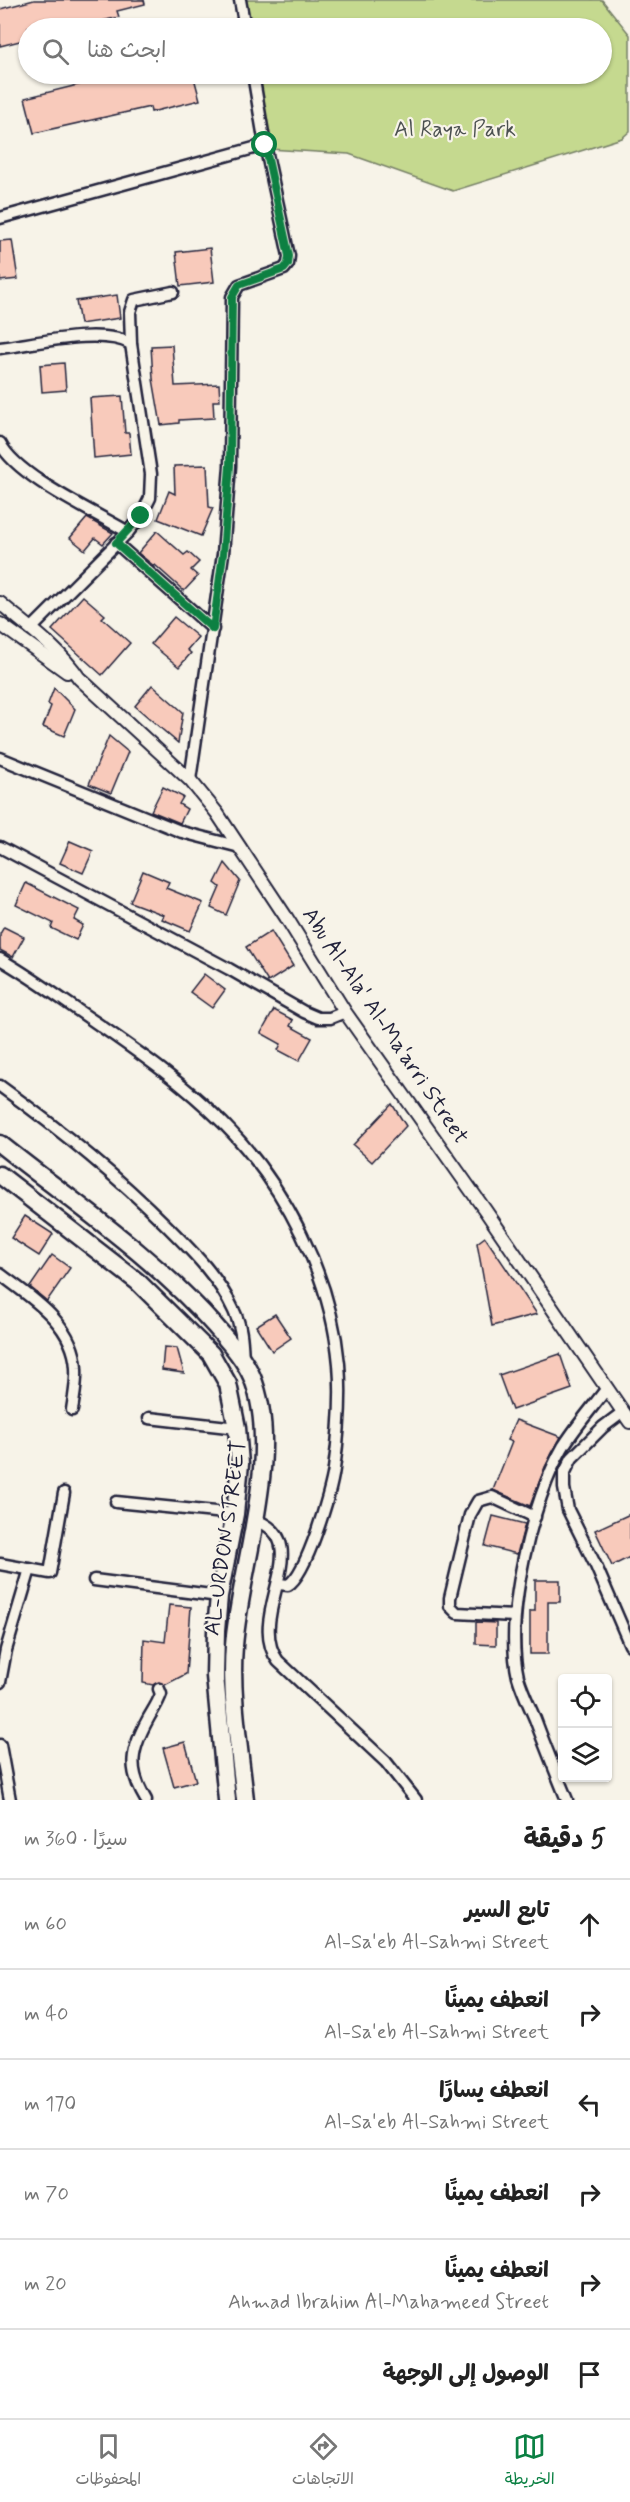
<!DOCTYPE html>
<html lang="ar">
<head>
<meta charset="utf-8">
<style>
  body { margin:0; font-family:Mynerve,"Playpen Sans Arabic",sans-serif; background:#f6f6f6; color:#222; direction:rtl }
  .controls { position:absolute; right:18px; bottom:18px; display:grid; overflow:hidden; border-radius:6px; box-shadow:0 2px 4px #0004 }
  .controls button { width:54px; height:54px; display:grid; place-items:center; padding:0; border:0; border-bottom:2px solid #e0e0e0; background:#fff; color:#222; font:30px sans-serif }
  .stop { position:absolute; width:18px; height:18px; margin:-14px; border:4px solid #0b8043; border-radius:50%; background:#fff }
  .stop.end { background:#0b8043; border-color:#fff; box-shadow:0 2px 6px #0008 }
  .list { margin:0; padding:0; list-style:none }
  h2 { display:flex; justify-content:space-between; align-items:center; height:78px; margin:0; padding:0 24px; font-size:26px }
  h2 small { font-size:20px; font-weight:400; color:#767676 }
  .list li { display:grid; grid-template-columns:39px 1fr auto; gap:18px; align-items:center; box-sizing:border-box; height:90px; padding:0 24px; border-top:2px solid #e0e0e0 }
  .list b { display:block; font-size:22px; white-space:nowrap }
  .list p { margin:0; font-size:20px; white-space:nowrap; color:#767676 }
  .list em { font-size:20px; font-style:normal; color:#767676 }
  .icon { flex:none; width:33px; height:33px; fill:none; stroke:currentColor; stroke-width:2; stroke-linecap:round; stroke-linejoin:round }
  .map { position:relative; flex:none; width:630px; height:1800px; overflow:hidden; direction:ltr }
  .search { position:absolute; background:#fff; box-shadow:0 2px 4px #0004; left:18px; right:18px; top:18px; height:66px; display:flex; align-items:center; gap:15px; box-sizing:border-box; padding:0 21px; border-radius:33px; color:#767676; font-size:22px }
  .sheet { height:618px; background:#fff }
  nav { display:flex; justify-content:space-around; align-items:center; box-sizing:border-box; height:84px; border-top:2px solid #e0e0e0; background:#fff; font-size:16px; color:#767676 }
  nav a { display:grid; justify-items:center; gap:3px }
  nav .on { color:#0b8043 }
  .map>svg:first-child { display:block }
  .green { fill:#c5d98f; stroke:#747e65; stroke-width:1.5 }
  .building { fill:#f8cabb; stroke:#22223b; stroke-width:1.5 }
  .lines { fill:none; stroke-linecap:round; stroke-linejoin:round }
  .minor-casing { stroke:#22223b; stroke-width:15 }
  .tertiary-casing { stroke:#22223b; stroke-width:16 }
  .trunk-casing { stroke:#22223b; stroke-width:21 }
  .minor { stroke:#f7f3e8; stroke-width:10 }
  .tertiary { stroke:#f7f3e8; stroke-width:12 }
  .trunk { stroke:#f7f3e8; stroke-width:16 }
  .route { stroke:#0b8043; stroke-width:8 }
  .labels { text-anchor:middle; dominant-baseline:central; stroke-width:4.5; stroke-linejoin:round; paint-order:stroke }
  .park-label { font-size:22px; fill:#4b5050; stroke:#f7f3e8 }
  .street-label { font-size:22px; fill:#22223b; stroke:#f7f3e8 }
</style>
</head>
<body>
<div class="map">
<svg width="630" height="1800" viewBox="0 0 630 1800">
  <rect width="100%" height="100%" fill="#f7f3e8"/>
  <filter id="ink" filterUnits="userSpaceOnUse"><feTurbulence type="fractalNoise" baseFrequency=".0167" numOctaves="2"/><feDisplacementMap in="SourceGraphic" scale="12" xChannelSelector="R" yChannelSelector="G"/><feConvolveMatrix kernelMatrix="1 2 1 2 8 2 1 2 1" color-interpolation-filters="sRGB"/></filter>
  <g filter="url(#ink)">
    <!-- green -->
    <path class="green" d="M240,0H602L630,35V131L622,138L453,191L349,154L269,149L254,74H602V28H245Z"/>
    <!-- building -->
    <g class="building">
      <path d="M34,0H144L145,4L117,11L119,17L72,28H28V39L0,46V9Z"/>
      <path d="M122,74H134V76L144,74H193L200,100L151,112L150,107L34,133L25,98Z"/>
      <path d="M12,240L18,279L0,281V241Z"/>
      <path d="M210,248L214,282L180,286L176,252Z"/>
      <path d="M117,295L120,318L80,324L76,301Z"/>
      <path d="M172,345L175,386L219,384L220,401H213L214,418L179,420V423L161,425L153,379L151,346Z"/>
      <path d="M64,363L66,390L42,392L40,365Z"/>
      <path d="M122,396L125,433H129L131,454L94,458L90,398Z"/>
      <path d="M207,465L209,507L213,508L201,536L158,519L169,491L175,494L174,466Z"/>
      <path d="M87,518L113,533L103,544L95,538L85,550L70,538Z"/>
      <path d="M157,531L184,555L188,552L199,562L191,570L198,576L184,591L155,565L154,566L138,553Z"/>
      <path d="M83,596L105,615L102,618L130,643L102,675L52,630Z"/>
      <path d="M174,617L198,637L187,650L191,653L179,667L151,644Z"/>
      <path d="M152,685L183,712L178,743L135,706Z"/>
      <path d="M54,688L75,709L64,736L43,727L51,706L48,704Z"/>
      <path d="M109,736L128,752L111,793L89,784Z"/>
      <path d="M163,787L183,797L179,804L187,809L180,823L151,811Z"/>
      <path d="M70,841L93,851L83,873L60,863Z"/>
      <path d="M225,863L240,881L226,915L211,908L220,887L215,883Z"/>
      <path d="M143,871L169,882L166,888L203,903L190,931L162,919L164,915L130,902Z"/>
      <path d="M26,883L79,910L74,920L83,925L76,940L51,928L53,923L16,905Z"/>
      <path d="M4,927L24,937L13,957L0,950V934Z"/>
      <path d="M271,931L293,966L268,982L246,947Z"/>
      <path d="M204,974L225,990L212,1008L190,992Z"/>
      <path d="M274,1010L293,1020L290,1026L312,1038L299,1061L278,1050L281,1044L261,1033Z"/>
      <path d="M392,1104L406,1126L372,1162L353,1145Z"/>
      <path d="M25,1216L53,1234L39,1256L11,1238Z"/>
      <path d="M485,1237L537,1314L492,1326L477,1243Z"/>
      <path d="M52,1255L70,1268L47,1301L30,1287Z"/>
      <path d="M275,1314L291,1338L272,1351L256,1326Z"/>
      <path d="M164,1347L177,1348L184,1373L162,1370Z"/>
      <path d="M560,1354L572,1389L512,1410L499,1375Z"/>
      <path d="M516,1420L561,1437L545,1467L530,1506L493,1490L512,1442L507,1440Z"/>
      <path d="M630,1514V1557L612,1566L595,1530Z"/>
      <path d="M493,1516L525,1524L517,1554L485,1546Z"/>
      <path d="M535,1580H560V1602H548V1654H530V1611H535Z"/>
      <path d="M169,1605L191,1607L186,1674L165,1685L159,1682L153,1685L143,1683L144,1639L165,1642Z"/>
      <path d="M476,1622L496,1623V1645L476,1644Z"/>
      <path d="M185,1742L196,1781L174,1787L163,1748Z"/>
    </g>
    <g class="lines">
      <!-- minor casing -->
      <g class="minor-casing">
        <g id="minor">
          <path d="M240,0L245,28"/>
          <path d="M0,218L265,145"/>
          <path d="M0,348C34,344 102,327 131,344"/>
          <path d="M0,443C17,477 93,511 128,532"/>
          <path d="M116,543L213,629"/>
          <path d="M31,629L128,532L141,516L150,498L151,474L131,344L130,312L134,300L173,292"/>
          <path d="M0,758L182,832L240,847"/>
          <path d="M190,780L223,554L230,466L232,297L239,285L284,269L288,264L289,256L265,145L253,74"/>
          <path d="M0,847L229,969L304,1012L318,1018H330L345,1012"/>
          <path d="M0,959C33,978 64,1001 95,1022C140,1053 184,1084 223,1123C285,1185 331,1276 339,1364C342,1399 339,1434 334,1469C331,1491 307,1574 288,1585L279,1584"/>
          <path d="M0,1086C58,1128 115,1174 166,1225C192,1251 218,1276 234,1311C242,1327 242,1342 243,1360"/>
          <path d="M0,1274C32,1298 74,1324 76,1368C77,1382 74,1396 72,1410"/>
          <path d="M623,1412L603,1427L572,1458L564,1474V1488L568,1510L596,1566L630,1645"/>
          <path d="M149,1418L237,1428"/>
          <path d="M116,1502L235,1514"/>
          <path d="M255,1520C319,1542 244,1615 278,1661L386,1762L416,1800"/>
          <path d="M0,1564L50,1573L64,1493"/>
          <path d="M94,1580L219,1596"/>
          <path d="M514,1616L457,1613L450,1606V1598L470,1515L478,1501L492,1497L535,1517"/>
          <path d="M0,1682L6,1650L30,1569"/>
          <path d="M0,1745L10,1800"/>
          <path d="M146,1800C127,1769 131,1750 148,1719C153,1710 158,1703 161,1694L159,1689"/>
          <path d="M567,1800C556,1773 545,1746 535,1719C529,1705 522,1691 518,1677C504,1616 532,1500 563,1447C576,1426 593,1407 607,1388"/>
        </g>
      </g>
      <!-- tertiary casing -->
      <g class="tertiary-casing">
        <g id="tertiary">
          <path d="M0,603C27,626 59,648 79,678L190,780L217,813L286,917L345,1012L485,1210L630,1422"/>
          <path d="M0,624L67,672"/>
        </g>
      </g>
      <!-- trunk casing -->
      <g class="trunk-casing">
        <g id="trunk">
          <path d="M0,1144C73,1202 153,1256 215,1326C228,1341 244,1358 252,1377C283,1453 240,1566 234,1646C230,1694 240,1752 245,1800"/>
          <path d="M0,1175L138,1282L211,1354L228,1384L237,1428L240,1464L235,1514L219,1596L216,1631L215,1676L227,1800"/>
        </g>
      </g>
      <!-- minor -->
      <use href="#minor" class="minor"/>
      <!-- tertiary -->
      <use href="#tertiary" class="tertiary"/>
      <!-- trunk -->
      <use href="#trunk" class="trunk"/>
    </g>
  </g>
  <g class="lines" filter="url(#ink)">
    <!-- route -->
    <path class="route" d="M141,516L116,543L213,629L223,554L230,466L232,297L239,285L284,269L288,264L289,256L265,145"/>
  </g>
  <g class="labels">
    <!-- park labels -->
    <g class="park-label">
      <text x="455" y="130">Al Raya Park</text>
    </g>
    <!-- street labels -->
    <g class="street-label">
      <text transform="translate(385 1026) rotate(56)">Abu Al-Ala' Al-Maʻarri Street</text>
      <text transform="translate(226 1538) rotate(-82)">AL-URDON STREET</text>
    </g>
  </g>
</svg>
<div class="controls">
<button><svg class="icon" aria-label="locate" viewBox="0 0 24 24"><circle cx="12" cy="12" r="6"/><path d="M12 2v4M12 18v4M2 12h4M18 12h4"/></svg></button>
<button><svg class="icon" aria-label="layers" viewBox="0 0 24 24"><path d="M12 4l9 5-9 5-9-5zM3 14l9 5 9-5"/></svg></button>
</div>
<div class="stop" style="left:265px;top:145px"></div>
<div class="stop end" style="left:141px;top:516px"></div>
<div class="search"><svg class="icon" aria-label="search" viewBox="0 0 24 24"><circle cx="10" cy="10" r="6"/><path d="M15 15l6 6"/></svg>ابحث هنا</div>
</div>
<section class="sheet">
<h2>5 دقيقة<small>سيرًا · 360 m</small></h2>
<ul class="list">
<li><svg class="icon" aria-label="ahead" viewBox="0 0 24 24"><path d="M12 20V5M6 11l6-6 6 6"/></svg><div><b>تابع السير</b><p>Al-Sa'eb Al-Sahmi Street</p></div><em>60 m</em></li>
<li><svg class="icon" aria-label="right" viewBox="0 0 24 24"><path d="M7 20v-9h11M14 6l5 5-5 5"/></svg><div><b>انعطف يمينًا</b><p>Al-Sa'eb Al-Sahmi Street</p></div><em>40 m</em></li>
<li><svg class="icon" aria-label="left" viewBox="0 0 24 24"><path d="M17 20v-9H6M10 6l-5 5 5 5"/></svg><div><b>انعطف يسارًا</b><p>Al-Sa'eb Al-Sahmi Street</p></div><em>170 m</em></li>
<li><svg class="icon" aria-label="right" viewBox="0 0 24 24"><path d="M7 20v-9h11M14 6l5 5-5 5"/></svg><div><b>انعطف يمينًا</b></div><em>70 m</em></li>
<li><svg class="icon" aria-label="right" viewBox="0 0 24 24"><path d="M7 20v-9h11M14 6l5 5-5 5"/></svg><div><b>انعطف يمينًا</b><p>Ahmad Ibrahim Al-Mahameed Street</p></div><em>20 m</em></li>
<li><svg class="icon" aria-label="arrive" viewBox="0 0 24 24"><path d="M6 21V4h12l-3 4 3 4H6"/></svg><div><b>الوصول إلى الوجهة</b></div></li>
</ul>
</section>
<nav>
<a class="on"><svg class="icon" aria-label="map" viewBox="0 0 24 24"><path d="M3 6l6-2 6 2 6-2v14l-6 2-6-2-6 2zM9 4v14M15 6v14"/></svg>الخريطة</a>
<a><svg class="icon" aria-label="directions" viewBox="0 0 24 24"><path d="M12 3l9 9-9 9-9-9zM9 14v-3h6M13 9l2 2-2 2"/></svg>الاتجاهات</a>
<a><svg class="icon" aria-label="saved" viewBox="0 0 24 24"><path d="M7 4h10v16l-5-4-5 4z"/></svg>المحفوظات</a>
</nav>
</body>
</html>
